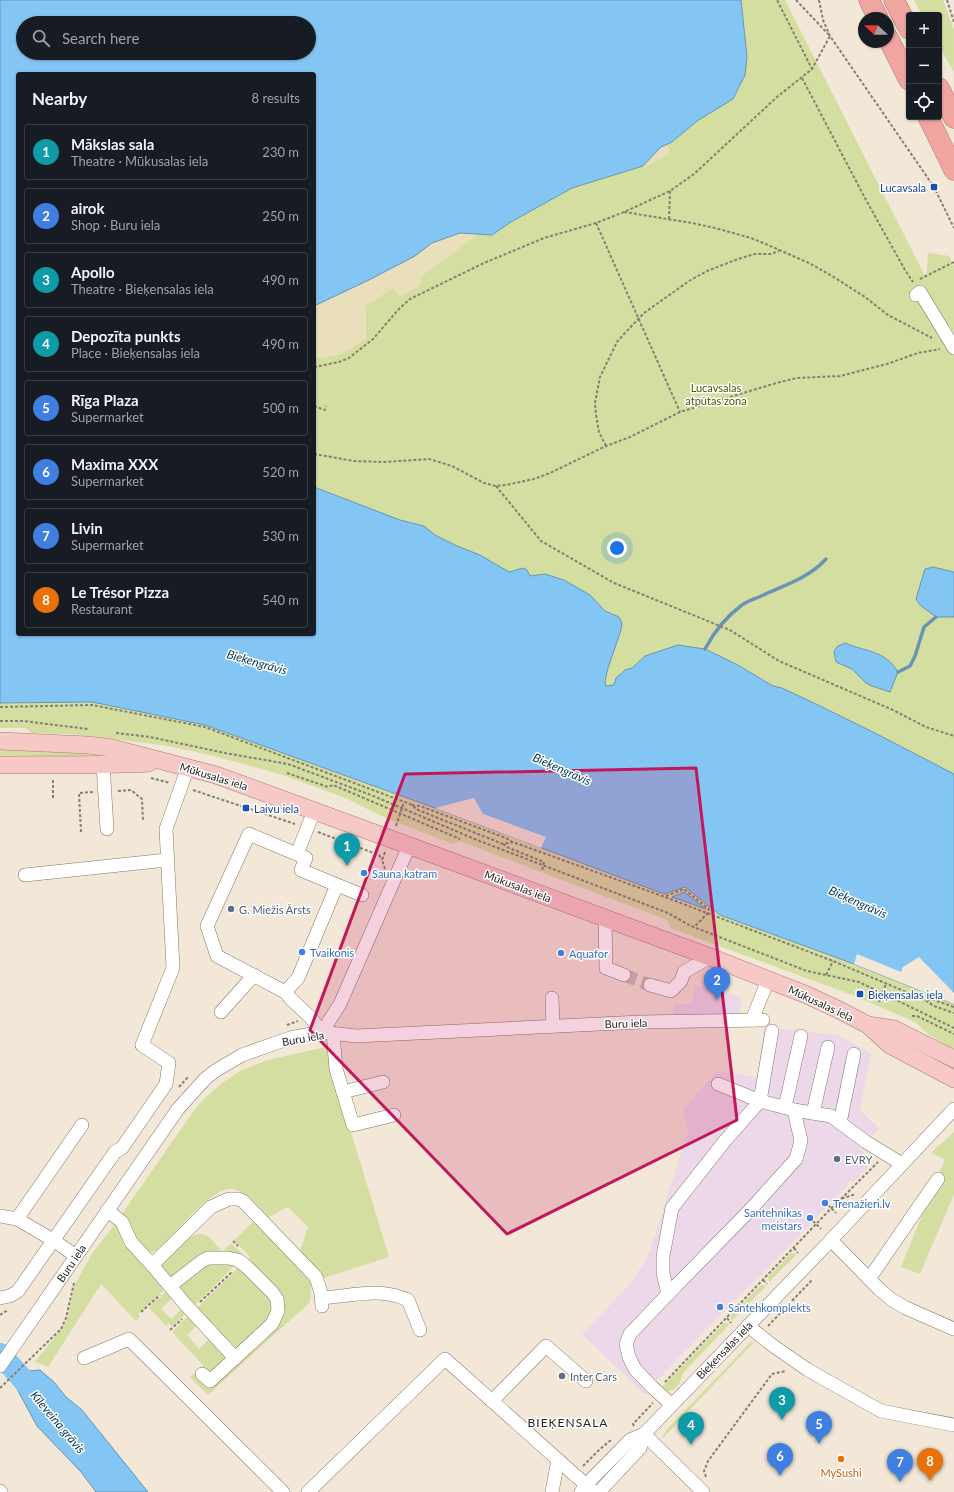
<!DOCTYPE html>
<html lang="en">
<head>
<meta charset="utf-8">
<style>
  body { margin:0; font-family:Lato,sans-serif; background:#242831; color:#f1f3f6 }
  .controls { position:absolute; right:12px; top:12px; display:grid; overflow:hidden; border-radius:4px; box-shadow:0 1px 3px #0004 }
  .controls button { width:36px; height:36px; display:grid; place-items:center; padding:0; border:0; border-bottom:1px solid #363941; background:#171b24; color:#f1f3f6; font:20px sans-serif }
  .compass { position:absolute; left:858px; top:12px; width:36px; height:36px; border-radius:50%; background:#171b24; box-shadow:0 1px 3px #0004; rotate:292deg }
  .you { position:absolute; left:617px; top:548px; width:14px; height:14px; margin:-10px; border:3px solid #fff; border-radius:50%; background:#1a73e8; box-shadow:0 0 0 6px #1a73e833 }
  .badge { display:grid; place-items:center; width:26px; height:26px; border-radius:50%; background:#3f7c69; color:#fff; font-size:13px; font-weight:700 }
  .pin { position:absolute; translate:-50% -33px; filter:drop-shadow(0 1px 2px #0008) }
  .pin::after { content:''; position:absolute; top:21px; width:14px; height:12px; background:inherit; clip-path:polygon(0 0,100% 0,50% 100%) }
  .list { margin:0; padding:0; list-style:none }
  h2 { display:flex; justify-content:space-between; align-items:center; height:52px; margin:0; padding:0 16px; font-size:17px }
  h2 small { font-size:13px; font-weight:400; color:#9ea1a6 }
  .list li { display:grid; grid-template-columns:26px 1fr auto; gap:12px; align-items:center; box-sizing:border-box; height:56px; margin:0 8px 8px; padding:0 8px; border:1px solid #363941; border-radius:4px }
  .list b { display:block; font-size:15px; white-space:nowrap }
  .list p { margin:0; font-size:13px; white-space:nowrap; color:#9ea1a6 }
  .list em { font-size:13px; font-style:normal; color:#9ea1a6 }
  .icon { flex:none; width:22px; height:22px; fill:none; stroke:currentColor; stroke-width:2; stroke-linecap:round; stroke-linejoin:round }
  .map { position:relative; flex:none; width:954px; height:1492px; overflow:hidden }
  .search { position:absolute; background:#171b24; box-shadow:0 1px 3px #0004; left:16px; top:16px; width:300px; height:44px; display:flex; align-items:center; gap:10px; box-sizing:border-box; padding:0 14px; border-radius:22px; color:#9ea1a6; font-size:15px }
  .panel { position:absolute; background:#171b24; box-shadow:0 1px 3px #0004; left:16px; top:72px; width:300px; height:564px; border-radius:4px }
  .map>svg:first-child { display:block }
  .commercial { fill:#ecd8e8 }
  .green { fill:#d4dea1 }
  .sand { fill:#e9dfba }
  .water { fill:#84c6f3; stroke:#6995b3; fill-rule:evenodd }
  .pier { fill:#f3e7d7 }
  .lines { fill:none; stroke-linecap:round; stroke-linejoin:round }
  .stream { stroke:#6995b3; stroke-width:3.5 }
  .river { stroke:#84c6f3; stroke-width:22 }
  .minor-tunnel { stroke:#cbc0b2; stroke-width:13; stroke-dasharray:13 6; stroke-linecap:butt }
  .minor-casing { stroke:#827769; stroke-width:14 }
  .major-casing { stroke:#aa7873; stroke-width:18 }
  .highway-casing { stroke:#aa7873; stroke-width:21 }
  .path { stroke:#877f74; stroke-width:2; stroke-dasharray:3 2; stroke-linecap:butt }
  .minor { stroke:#fff; stroke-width:13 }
  .major { stroke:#f6c9c6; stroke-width:17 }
  .highway { stroke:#f0a5a0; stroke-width:20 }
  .marked { fill:#c2185b; fill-opacity:0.2; stroke:#c2185b; stroke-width:3; stroke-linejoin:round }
  .transit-dot { fill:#1a4fb4; stroke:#fff; stroke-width:1.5 }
  .shop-dot { fill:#3f7fe0; stroke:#fff; stroke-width:1.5 }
  .service-dot { fill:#5c6f8a; stroke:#fff; stroke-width:1.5 }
  .food-dot { fill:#e8710a; stroke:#fff; stroke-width:1.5 }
  .labels { text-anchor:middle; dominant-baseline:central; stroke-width:3; stroke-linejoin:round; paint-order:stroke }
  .transit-label { font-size:11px; fill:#164399; stroke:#fff; text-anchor:start }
  .park-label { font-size:11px; fill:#4e5600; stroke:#fff }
  .street-label { font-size:11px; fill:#29241f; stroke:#fff }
  .shop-label { font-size:11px; fill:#366cbe; stroke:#fff; text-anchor:start }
  .service-label { font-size:11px; fill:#4e5e75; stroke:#fff; text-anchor:start }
  .food-label { font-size:11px; fill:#c56008; stroke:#fff }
  .water-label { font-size:12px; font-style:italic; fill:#003552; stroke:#fff }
  .neighbourhood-label { font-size:12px; letter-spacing:1px; fill:#29241f; stroke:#fff }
</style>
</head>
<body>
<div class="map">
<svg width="954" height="1492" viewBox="0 0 954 1492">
  <rect width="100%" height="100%" fill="#f3e7d7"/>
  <!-- commercial -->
  <g class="commercial">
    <path d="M695,985L742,997L740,1015L673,1016L674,1004H691Z"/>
    <path d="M764,1027L837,1035L871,1053L860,1110L880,1129L859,1148L864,1153L872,1157L869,1165L853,1183L850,1180L846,1184L847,1186L770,1266L747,1289L746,1288L644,1394L582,1334L631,1283L649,1254L688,1131L683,1110L717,1071L757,1077Z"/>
  </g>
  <!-- green -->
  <g class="green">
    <path d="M741,0H785L926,278L928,253L949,256L954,266V333L948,324L954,344V774L875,733L816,704L782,688L773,686L736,664L705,649L678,645L645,656L632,668L616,678L614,685L606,686L605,681L608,668L621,630L619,617L605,611L589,595L545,574L530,576L515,570L509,572L480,555L457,546L435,535L424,526L400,520L314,487V306L460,233L492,235L511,222L572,188L643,166L661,147L672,142L697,121L747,57Z"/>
    <path d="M914,0H943L954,30V72L939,46V15H922Z"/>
    <path d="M92,702L205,725L435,808L664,894L685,887L720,915L853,964L954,992V1050L928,1034L915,1022L852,995L670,928V926L667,920L459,841L453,844L390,820L345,798L283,775L210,755L168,746L98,737L68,734L32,733L26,728H0V703Z"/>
    <path d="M0,749L88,752L89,757L0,759Z"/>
    <path d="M330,1046V1063L389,1257L321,1279L300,1251L308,1227L288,1207L269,1217C259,1207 248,1193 233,1189C214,1184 172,1236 159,1250L149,1253L141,1248L122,1214L195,1109L205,1098L222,1083L240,1071L268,1060Z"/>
    <path d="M954,1132V1194L920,1274L901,1267L945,1159L931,1153Z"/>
    <path d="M254,1221L311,1281L310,1302L208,1395L190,1377L196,1372L201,1378L210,1382L265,1337L281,1302L231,1254L172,1277L169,1276L160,1266C169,1257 192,1226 207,1236C212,1239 217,1247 222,1252L231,1243L244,1256L243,1258L247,1260L250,1257L234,1240Z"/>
    <path d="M116,1223L166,1288L138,1314L140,1317L136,1321L101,1284L48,1367L35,1362L66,1323L75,1284L93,1252Z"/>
    <path d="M791,1253H794L796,1255L769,1282L768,1277Z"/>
    <path d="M205,1260L238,1262L195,1305H193L176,1287Z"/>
    <path d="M241,1265L274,1300L275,1316L241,1348L235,1347L196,1309Z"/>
    <path d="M761,1285L766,1286L732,1321L731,1319V1315Z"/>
    <path d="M168,1290L173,1297L161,1309L171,1319L183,1308L187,1312L172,1326L168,1323L166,1326L149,1308L150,1306Z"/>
    <path d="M189,1315L198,1324L187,1335L199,1349L212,1336C216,1341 221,1346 224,1352C230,1364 215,1371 206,1372L202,1367L203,1365L172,1332Z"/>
    <path d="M724,1323H727L729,1325L683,1373L679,1384L673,1390L667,1392L660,1389Z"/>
    <path d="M751,1342H754L663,1438L662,1436L670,1426Z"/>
  </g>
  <!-- sand -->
  <g class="sand">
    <path d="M667,145L669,148V154L645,168L643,166L661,147Z"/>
    <path d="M460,233L480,234L423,275L419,286L400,297L393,288L366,306V339L340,355L314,359V306L369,280L415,256L432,243Z"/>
  </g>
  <!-- water -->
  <g class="water">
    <path d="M0,0H741L747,57L745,75L733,99L697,121L672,142L661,147L643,166L572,188L511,222L492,235L460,233L432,243L415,256L369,280L314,306V74H18V634H314V487L400,520L424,526L435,535L457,546L480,555L509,572L523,568L527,570L530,576L545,574L564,580L590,595L605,611L619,617L622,623L621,630L608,668L605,681L606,686L614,685L616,678L625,670L632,668L645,656L678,645L705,649L736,664L773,686L782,688L816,704L875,733L954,774V1004L854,964L720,915L685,887L664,894L435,808L205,725L92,702L0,703ZM23,23H309V53H23Z"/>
    <path d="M933,567L954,572V617H936L920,605L916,599L925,569Z"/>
    <path d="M845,643C866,652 885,650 898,672L890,692L872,686L866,683L852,669L836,662L834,651L838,646Z"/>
    <path d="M684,892L706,909L672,897Z"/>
    <path d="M24,1368L27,1371L40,1370L54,1382L66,1397L82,1410L148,1492H96L81,1472L37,1426L17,1389L14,1385L13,1379Z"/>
  </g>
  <!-- pier -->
  <g class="pier">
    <path d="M474,798L483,814L546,837L541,848L435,808Z"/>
    <path d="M857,954L901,972L903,967L919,957L954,993V1004L854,964Z"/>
  </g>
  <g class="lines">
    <!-- stream -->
    <g class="stream">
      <path d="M705,649C714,632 727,616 742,605C747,601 754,599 759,597C782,586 808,579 826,559"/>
      <path d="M898,672L910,666L915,656L924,627L936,617"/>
    </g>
    <!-- river -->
    <path class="river" d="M0,1354L38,1396"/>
    <!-- minor-tunnel -->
    <path class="minor-tunnel" d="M624,975L650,985"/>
    <!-- minor casing -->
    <g class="minor-casing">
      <g id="minor">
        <path d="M916,295L920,292L954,348"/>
        <path d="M103,764L107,829"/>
        <path d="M297,854L314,811"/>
        <path d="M25,875L167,860"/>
        <path d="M337,885L362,895"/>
        <path d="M605,919L606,968L624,975"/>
        <path d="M650,985L671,991L681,981L684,972L710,957"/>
        <path d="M285,992L298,978L337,885L301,870L306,858L249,834L207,926L217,956L285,992L292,1000L310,1017L322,1032"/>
        <path d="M552,998L553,1026"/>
        <path d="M221,1012L254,975"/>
        <path d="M752,1020L768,980"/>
        <path d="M322,1032L340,1004L409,846"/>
        <path d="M333,1033L336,1069L353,1125L394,1115"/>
        <path d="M718,1084L760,1101L794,1110L831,1116L866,1142L902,1164"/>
        <path d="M343,1092L383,1082"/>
        <path d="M785,1107L801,1036"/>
        <path d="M813,1113L828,1047"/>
        <path d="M840,1123L854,1054"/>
        <path d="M107,1210L122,1222L131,1242L152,1265L211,1207L229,1199H238L243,1201L316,1277L321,1293L322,1306"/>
        <path d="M0,1216L17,1219L82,1125"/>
        <path d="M17,1219L53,1240L76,1256"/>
        <path d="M831,1240L879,1289L892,1300L906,1308L954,1329"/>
        <path d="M152,1265L185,1304L235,1358"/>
        <path d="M869,1279L938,1179"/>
        <path d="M170,1286L202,1261L208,1258H228L238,1260L247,1267L272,1292L277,1299L278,1311L272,1324L210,1381L202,1374"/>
        <path d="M668,1294L663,1273V1256L672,1208L724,1142L760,1101L772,1031"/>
        <path d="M0,1298L10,1296L18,1291L115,1152L122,1148L166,1084L169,1063L142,1045L173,968L166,829L188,767"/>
        <path d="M322,1298C352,1296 380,1287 408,1300L420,1330"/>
        <path d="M748,1326L772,1345L808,1370L881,1411L954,1425"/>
        <path d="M84,1358L129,1339L283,1492"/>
        <path d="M0,1366L178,1109L205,1079L215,1071L242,1055L290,1038L322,1032L356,1036L640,1022L763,1020"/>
        <path d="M492,1401L546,1346L586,1381"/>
        <path d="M672,1405L652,1387L635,1369L629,1357L626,1344L630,1334L668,1294L750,1210L796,1159L801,1141L794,1110"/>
        <path d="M644,1434L703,1492"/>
        <path d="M0,1491L1,1492"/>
        <path d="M308,1492L445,1359L594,1492"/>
        <path d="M552,1492L558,1460"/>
        <path d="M581,1492L586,1485L630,1440L644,1434L831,1240L954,1109"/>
        <path d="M599,1492L640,1448L644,1434"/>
      </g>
    </g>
    <!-- major casing -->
    <g class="major-casing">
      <g id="major">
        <path d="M0,741L88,745L112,748L216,775L440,857L710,957L807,995L839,1010L868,1025L890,1045L954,1079"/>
        <path d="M0,765C50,764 100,766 149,763"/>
        <path d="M868,1025L894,1029L954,1059"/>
      </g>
    </g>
    <!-- highway casing -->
    <g class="highway-casing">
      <g id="highway">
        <path d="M869,0L878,18"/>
        <path d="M894,0L909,29"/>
        <path d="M888,38L909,80"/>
        <path d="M939,88L954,118"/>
        <path d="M928,117L954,170"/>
      </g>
    </g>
    <!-- path -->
    <g class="path">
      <path d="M796,0L830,36L812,69"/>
      <path d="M819,0L823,20L830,36L934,187L954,228"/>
      <path d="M947,0L954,22"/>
      <path d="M802,78L866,200L905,270L913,282"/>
      <path d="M624,212L692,223L715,228L751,238L768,245L809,263L832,276L865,297L888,315L932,338"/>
      <path d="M669,219L670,191"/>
      <path d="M596,223L680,412"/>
      <path d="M920,279L954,262"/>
      <path d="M314,367L339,362L349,358L373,339L398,310L410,299L484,263L544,238L596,223L624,212L670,191L694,174L777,97L812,69L777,0"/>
      <path d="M314,406L325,410L326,406"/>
      <path d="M606,446L599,432L596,415L595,403L600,377L617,342L624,334L644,313L689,281L707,271L738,259L755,254H771L779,251"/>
      <path d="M314,454L354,461L384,462L429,459L452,466L484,483L496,486L506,485L534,479L550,473L606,446L630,437L680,412L780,382L797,378L840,376L887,364L918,353L940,349"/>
      <path d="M496,486L541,541L614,583L730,630L779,661L893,710L926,727L954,736"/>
      <path d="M0,707L92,705L205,727L410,804L418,810L503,844L513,842L665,897L833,961L925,1000L934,1006L954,1013"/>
      <path d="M0,721H23L88,729"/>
      <path d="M116,733L150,737L225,753L288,764L371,795L477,840L668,913L691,926L807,971L859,982L954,1028"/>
      <path d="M287,773L328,787L333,785L345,790L460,839"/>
      <path d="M151,778L170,783"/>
      <path d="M53,780V798"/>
      <path d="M193,790L295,824"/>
      <path d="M118,791L131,790L142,799L143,821"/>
      <path d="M412,805L420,806L506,838L512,842"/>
      <path d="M396,826L404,802"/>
      <path d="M81,832L79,793L93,792"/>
      <path d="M318,832L379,855L382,860"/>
      <path d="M503,844L509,848L544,862L542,871"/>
      <path d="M385,869L382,860L385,852"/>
      <path d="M666,896L684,889L709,909L707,914L694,927"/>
      <path d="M826,975L833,961"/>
      <path d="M927,1000H934L954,1007"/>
      <path d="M879,1002L886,984"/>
      <path d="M912,1016H917L954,1034"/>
      <path d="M287,1025L298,1021"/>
      <path d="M179,1087L188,1077"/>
      <path d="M841,1199L878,1162"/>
      <path d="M828,1205L836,1213"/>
      <path d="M813,1221L821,1229"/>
      <path d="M233,1241L238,1246"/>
      <path d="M794,1248L798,1253"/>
      <path d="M763,1280L767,1284"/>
      <path d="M200,1302L232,1272"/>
      <path d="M728,1307L733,1311"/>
      <path d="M141,1312L160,1295"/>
      <path d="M0,1315L8,1310"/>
      <path d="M727,1318L731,1323"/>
      <path d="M768,1326L812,1280"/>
      <path d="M170,1330L182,1319"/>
      <path d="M665,1382L840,1199L856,1194"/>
      <path d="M0,1388L61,1329L66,1318L74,1283"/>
      <path d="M634,1426L633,1424L653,1403"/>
      <path d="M583,1466L599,1450L611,1440"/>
      <path d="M706,1477L704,1471L708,1461L772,1374L786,1371"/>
    </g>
    <!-- minor -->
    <use href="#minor" class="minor"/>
    <!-- major -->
    <use href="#major" class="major"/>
    <!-- highway -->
    <use href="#highway" class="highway"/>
  </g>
  <!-- marked area -->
  <path class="marked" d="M696,768L737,1120L507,1234L310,1030L405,774Z"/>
  <!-- markers -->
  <g class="transit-dot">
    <rect x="930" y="183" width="8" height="8" rx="2"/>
    <rect x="242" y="804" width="8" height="8" rx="2"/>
    <rect x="856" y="990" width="8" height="8" rx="2"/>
  </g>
  <g class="shop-dot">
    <circle cx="364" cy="873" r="4"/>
    <circle cx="302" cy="952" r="4"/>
    <circle cx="561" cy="953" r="4"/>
    <circle cx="825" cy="1203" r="4"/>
    <circle cx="810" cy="1218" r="4"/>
    <circle cx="720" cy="1307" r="4"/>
  </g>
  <g class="service-dot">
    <circle cx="231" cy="909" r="4"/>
    <circle cx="837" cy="1159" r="4"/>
    <circle cx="562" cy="1376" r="4"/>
  </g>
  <circle class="food-dot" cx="841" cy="1459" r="4"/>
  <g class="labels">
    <!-- transit labels -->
    <g class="transit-label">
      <text x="926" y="187" text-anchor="end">Lucavsala</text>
      <text x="254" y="808">Laivu iela</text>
      <text x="868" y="994">Bieķensalas iela</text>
    </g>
    <!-- park labels -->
    <g class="park-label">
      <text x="716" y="387">Lucavsalas<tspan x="716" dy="13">atpūtas zona</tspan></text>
    </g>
    <!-- street labels -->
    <g class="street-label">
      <text transform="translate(214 776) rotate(17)">Mūkusalas iela</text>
      <text transform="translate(518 886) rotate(21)">Mūkusalas iela</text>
      <text transform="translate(821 1003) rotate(25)">Mūkusalas iela</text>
      <text transform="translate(626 1023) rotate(-2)">Buru iela</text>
      <text transform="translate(303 1038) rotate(-10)">Buru iela</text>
      <text transform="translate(71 1263) rotate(-56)">Buru iela</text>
      <text transform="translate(724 1350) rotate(-46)">Bieķensalas iela</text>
    </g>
    <!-- shop labels -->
    <g class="shop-label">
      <text x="372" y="873">Sauna katram</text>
      <text x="310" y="952">Tvaikonis</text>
      <text x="569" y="953">Aquafor</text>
      <text x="833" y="1203">Trenažieri.lv</text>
      <text x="802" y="1212" text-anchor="end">Santehnikas<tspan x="802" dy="13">meistars</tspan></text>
      <text x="728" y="1307">Santehkomplekts</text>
    </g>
    <!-- service labels -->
    <g class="service-label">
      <text x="239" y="909">G. Miežis Ārsts</text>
      <text x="845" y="1159">EVRY</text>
      <text x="570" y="1376">Inter Cars</text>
    </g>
    <!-- food labels -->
    <g class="food-label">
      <text x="841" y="1472">MySushi</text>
    </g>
    <!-- water labels -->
    <g class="water-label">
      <text transform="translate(257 662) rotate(16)">Bieķengrāvis</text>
      <text transform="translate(562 769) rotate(24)">Bieķengrāvis</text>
      <text transform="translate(858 902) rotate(24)">Bieķengrāvis</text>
      <text transform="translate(58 1422) rotate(50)">Kīleveina grāvis</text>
    </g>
    <!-- neighbourhood labels -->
    <g class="neighbourhood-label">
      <text x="568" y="1422">BIEĶENSALA</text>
    </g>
  </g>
</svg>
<div class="controls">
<button>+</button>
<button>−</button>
<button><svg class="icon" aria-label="locate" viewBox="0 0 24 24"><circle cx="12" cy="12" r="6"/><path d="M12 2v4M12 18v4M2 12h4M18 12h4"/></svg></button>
</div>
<svg class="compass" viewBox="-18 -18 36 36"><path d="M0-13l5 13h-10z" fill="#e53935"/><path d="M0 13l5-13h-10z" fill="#9ea1a6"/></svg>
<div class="you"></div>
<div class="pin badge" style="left:347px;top:866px;background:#0f9aa8">1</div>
<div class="pin badge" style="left:717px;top:1000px;background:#3f7fe0">2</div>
<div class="pin badge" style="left:782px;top:1420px;background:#0f9aa8">3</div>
<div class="pin badge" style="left:691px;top:1445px;background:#0f9aa8">4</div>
<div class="pin badge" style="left:819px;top:1444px;background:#3f7fe0">5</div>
<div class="pin badge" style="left:780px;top:1476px;background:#3f7fe0">6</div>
<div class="pin badge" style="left:900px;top:1482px;background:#3f7fe0">7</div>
<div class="pin badge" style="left:930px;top:1481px;background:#e8710a">8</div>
<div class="search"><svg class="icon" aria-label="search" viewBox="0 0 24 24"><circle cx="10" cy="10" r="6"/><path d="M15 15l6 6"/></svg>Search here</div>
<section class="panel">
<h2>Nearby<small>8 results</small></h2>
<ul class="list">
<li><span class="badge" style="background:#0f9aa8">1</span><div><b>Mākslas sala</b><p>Theatre · Mūkusalas iela</p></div><em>230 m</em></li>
<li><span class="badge" style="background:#3f7fe0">2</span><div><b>airok</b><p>Shop · Buru iela</p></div><em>250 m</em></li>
<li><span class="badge" style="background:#0f9aa8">3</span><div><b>Apollo</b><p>Theatre · Bieķensalas iela</p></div><em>490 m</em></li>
<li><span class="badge" style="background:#0f9aa8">4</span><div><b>Depozīta punkts</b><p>Place · Bieķensalas iela</p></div><em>490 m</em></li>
<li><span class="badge" style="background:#3f7fe0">5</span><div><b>Rīga Plaza</b><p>Supermarket</p></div><em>500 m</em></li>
<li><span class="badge" style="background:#3f7fe0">6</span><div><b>Maxima XXX</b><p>Supermarket</p></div><em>520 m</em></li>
<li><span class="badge" style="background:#3f7fe0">7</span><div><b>Livin</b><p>Supermarket</p></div><em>530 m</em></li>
<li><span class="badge" style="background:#e8710a">8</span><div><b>Le Trésor Pizza</b><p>Restaurant</p></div><em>540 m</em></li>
</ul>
</section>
</div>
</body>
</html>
